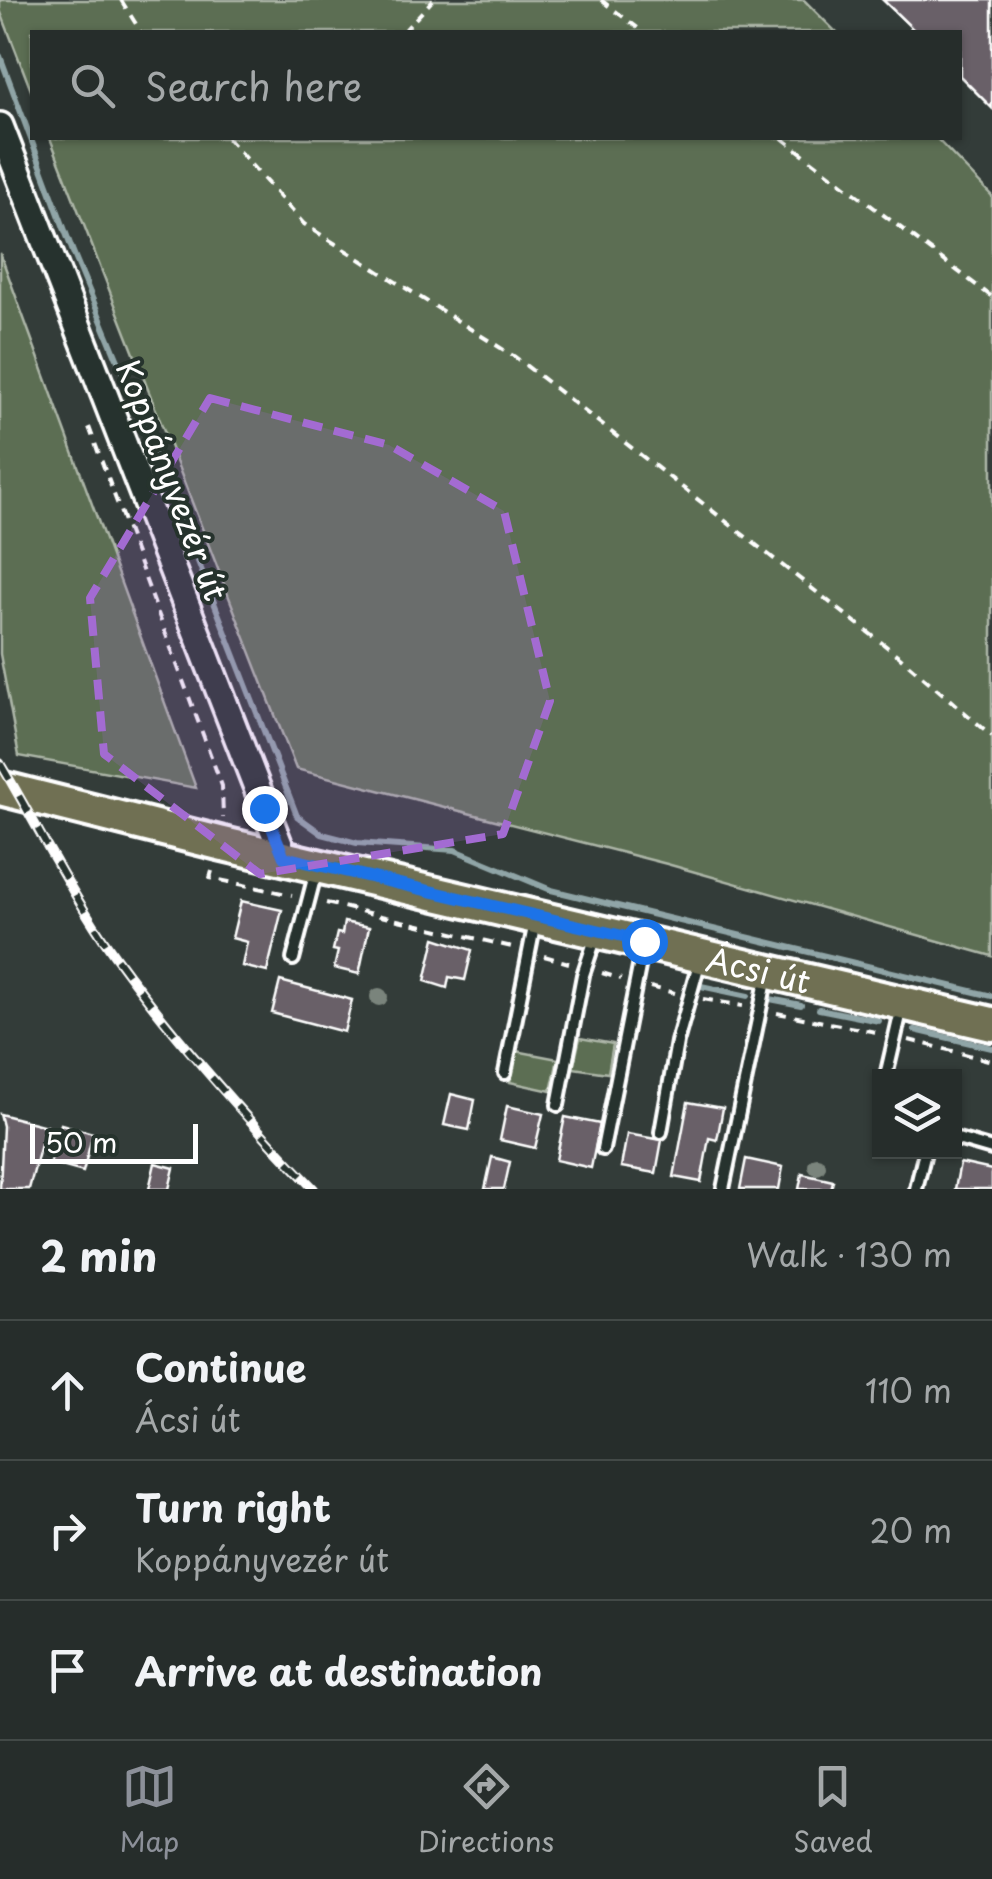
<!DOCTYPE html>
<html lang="en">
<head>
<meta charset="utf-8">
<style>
  body { margin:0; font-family:"Playpen Sans",sans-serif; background:#2e3533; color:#f1f3f6 }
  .controls { position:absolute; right:30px; bottom:30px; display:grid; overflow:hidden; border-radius:0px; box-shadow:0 2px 8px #0004 }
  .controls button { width:90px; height:90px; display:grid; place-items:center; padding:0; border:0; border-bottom:2px solid #424947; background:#262d2b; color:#f1f3f6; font:50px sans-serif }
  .scale { position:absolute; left:30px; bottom:25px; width:168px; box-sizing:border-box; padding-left:10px; border:5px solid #fff; border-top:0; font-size:28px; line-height:35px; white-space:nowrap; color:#fff; -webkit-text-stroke:8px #26332d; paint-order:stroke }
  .stop { position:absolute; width:30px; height:30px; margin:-22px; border:8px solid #1a73e8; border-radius:50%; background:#fff }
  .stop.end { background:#1a73e8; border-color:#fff; box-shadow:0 2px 10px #0008 }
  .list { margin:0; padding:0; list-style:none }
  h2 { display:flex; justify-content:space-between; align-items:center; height:130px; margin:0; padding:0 40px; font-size:42px }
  h2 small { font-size:32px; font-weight:400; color:#a4a8a9 }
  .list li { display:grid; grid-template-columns:65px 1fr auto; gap:30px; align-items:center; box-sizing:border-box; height:140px; padding:0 40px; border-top:2px solid #424947 }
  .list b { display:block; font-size:38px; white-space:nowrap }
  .list p { margin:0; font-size:32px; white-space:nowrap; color:#a4a8a9 }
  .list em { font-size:32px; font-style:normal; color:#a4a8a9 }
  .icon { flex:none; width:55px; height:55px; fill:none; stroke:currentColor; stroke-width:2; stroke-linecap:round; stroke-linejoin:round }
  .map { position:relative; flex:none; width:992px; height:1189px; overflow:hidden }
  .search { position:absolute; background:#262d2b; box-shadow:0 2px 8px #0004; left:30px; right:30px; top:30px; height:110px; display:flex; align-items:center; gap:25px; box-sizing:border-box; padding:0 35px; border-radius:0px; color:#a4a8a9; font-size:38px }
  .sheet { height:550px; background:#262d2b }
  nav { display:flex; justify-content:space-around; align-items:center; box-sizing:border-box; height:140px; border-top:2px solid #424947; background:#262d2b; font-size:28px; color:#a4a8a9 }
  nav a { display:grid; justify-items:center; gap:5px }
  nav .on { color:#8c9099 }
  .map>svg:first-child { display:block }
  .green { fill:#5b6e52; stroke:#adb6a8; stroke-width:2.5 }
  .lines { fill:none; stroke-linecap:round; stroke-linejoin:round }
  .stream { stroke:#90a5a7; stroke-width:6 }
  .building { fill:#696168; stroke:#fff; stroke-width:2.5 }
  .service-casing { stroke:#fff; stroke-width:18 }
  .tertiary-casing { stroke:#fff; stroke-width:32 }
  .primary-casing { stroke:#fff; stroke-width:40 }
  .path { stroke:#fff; stroke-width:4; stroke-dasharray:10 8; stroke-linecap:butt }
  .service { stroke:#26332d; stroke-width:10 }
  .tertiary { stroke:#26332d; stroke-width:25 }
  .primary { stroke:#707052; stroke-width:32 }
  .rail-casing { stroke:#fff; stroke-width:10 }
  .rail { stroke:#26332d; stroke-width:6; stroke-dasharray:19; stroke-linecap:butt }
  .tree { fill:#7a847b }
  .route { stroke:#1a73e8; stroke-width:12 }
  .marked { fill:#a36bd2; fill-opacity:0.2; stroke:#a36bd2; stroke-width:8; stroke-dasharray:20 12; stroke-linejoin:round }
  .labels { text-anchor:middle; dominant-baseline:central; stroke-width:8; stroke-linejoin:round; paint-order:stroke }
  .street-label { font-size:32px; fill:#fff; stroke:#26332d }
</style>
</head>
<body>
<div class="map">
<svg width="992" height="1189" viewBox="0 0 992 1189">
  <rect width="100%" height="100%" fill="#333c39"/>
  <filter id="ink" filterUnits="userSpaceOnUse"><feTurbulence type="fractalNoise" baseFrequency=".01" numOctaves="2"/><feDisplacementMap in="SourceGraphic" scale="20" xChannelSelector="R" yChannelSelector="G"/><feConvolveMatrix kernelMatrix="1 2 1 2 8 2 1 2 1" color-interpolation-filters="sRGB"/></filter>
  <g filter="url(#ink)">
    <!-- green -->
    <g class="green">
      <path d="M0,0H804L836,32H32V93L0,10Z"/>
      <path d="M50,138H936L992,196V956L667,864L296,769Z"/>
      <path d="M0,253L196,788L19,756L0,654Z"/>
      <path d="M580,1038L613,1044L608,1073L573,1068Z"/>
      <path d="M516,1051L558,1059L551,1091L510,1082Z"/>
    </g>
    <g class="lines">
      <!-- stream -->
      <g class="stream">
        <path d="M0,56L73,252L154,448L297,816L322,834L357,843L455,850L551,890L992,996"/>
        <path d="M701,986L748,996"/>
        <path d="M770,999L801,1005"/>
        <path d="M819,1009L879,1021"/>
        <path d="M915,1030L992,1048"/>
      </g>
    </g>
    <!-- building -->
    <g class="building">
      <path d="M883,0H992V108L960,76V32H916Z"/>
      <path d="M883,0H992V108L960,76V32H916Z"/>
      <path d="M241,901L282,910L267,972L242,966L247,942L232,938Z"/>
      <path d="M344,922L369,927L359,974L334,968L338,951L333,950L337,933L342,934Z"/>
      <path d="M435,938L472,950L465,980L449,977L447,988L425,981Z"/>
      <path d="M280,981L352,1000L344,1032L272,1013Z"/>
      <path d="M451,1094L475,1100L469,1130L444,1125Z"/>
      <path d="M688,1102L723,1108L717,1140L709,1138L701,1182L674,1177Z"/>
      <path d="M507,1106L543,1114L535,1148L500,1140Z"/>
      <path d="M0,1114L46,1126L29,1189H0L3,1126Z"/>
      <path d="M565,1117L600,1124L591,1168L556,1160Z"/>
      <path d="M61,1124L93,1133L83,1172L50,1163Z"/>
      <path d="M627,1134L662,1140L656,1173L621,1167Z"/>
      <path d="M492,1157L510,1162L504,1189H485Z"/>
      <path d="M746,1159L783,1167L779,1189H740Z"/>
      <path d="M155,1163L174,1168L169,1189H149Z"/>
      <path d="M960,1163L992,1170V1189H955Z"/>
      <path d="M802,1174L833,1181L831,1189H799Z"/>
    </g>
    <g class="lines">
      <!-- service casing -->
      <g class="service-casing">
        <g id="service">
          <path d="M293,959L316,871"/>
          <path d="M505,1073L535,922"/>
          <path d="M886,1076L902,1007"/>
          <path d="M558,1105L583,975L596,936"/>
          <path d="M661,1132L677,1042L700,960"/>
          <path d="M954,1138L992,1149"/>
          <path d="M603,1149L643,947"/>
          <path d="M723,1189L767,976"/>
          <path d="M916,1189L925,1152"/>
        </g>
      </g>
      <!-- tertiary casing -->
      <g class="tertiary-casing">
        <path id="tertiary" d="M0,126L284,857"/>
      </g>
      <!-- primary casing -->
      <g class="primary-casing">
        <g id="primary">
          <path id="s1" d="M0,788L219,843L992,1024"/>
        </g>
      </g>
      <!-- path -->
      <g class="path">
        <path d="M121,0L141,32"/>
        <path d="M601,0L643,32"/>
        <path d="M403,32L433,0"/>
        <path d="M227,138L304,224L515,357L900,657L992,736"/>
        <path d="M782,138L992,297"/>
        <path d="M89,427L222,786L223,818"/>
        <path d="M212,871L210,878L292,895"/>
        <path d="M326,903L516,948"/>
        <path d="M544,956L569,963"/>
        <path d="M602,973L621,979"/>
        <path d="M650,987L675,993"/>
        <path d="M703,999L743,1006"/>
        <path d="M777,1013L881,1033"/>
        <path d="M909,1040L992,1061"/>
      </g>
      <!-- service -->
      <use href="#service" class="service"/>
      <!-- tertiary -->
      <use href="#tertiary" class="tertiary"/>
      <!-- primary -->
      <use href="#primary" class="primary"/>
      <!-- rail casing -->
      <g class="rail-casing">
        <path id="rail" d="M0,763C38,827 71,894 114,955C174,1038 243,1115 314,1189"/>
      </g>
      <!-- rail -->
      <use href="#rail" class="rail"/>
    </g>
    <!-- trees -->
    <g class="tree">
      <circle cx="379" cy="997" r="9"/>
      <circle cx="817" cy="1166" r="9"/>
    </g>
  </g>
  <g class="lines" filter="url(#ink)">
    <!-- route -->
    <path class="route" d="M264,808L284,857L644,941"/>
  </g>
  <!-- marked area -->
  <path class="marked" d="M210,398L389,445L504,511L550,701L503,834L260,874L104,754L90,598Z"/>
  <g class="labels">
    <!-- street labels -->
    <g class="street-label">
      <text transform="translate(173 480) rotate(69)">Koppányvezér út</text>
      <text stroke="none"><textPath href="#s1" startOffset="780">Ácsi út</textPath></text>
    </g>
  </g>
</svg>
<div class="controls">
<button><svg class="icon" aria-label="layers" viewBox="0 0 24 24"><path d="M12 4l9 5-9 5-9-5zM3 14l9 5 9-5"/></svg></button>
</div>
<div class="scale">50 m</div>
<div class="stop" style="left:644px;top:941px"></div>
<div class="stop end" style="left:264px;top:808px"></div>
<div class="search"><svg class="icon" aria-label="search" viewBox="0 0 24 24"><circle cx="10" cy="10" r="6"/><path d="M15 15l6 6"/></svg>Search here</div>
</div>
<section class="sheet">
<h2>2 min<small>Walk · 130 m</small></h2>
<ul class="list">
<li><svg class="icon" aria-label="ahead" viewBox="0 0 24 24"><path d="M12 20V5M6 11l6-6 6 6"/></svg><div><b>Continue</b><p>Ácsi út</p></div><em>110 m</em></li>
<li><svg class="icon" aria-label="right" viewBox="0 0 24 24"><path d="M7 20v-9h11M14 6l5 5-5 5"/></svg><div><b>Turn right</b><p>Koppányvezér út</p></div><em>20 m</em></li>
<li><svg class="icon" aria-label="arrive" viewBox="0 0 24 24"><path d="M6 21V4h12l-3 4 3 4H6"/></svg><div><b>Arrive at destination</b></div></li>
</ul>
</section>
<nav>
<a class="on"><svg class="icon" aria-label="map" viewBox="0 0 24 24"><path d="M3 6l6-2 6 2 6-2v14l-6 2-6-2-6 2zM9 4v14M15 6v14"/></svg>Map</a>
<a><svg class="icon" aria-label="directions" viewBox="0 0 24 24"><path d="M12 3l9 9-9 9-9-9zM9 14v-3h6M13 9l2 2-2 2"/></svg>Directions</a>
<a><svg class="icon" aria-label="saved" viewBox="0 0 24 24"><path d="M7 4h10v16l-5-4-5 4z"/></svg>Saved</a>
</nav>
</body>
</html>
